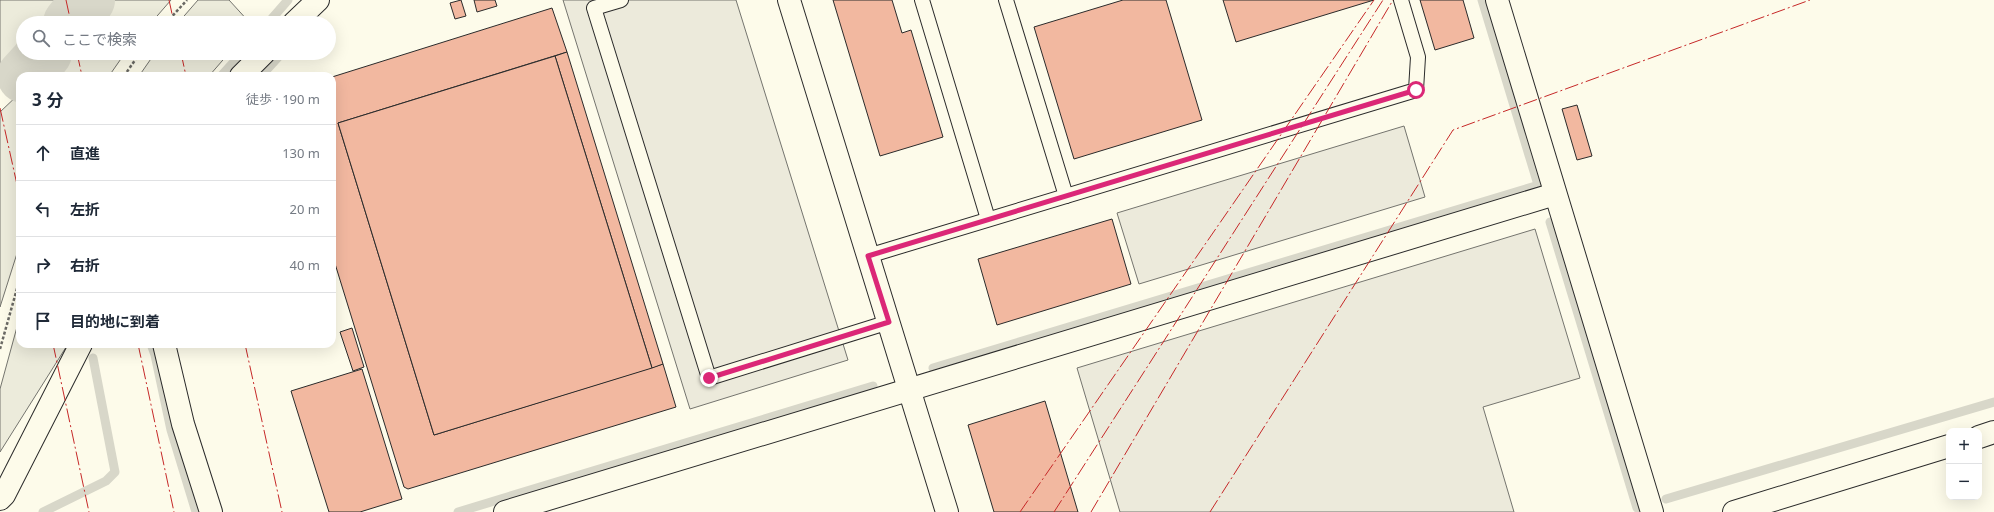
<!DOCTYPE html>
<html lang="ja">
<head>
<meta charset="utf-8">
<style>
  body { margin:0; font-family:"Noto Sans","Noto Sans JP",sans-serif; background:#f6f6f7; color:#1f2937 }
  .controls { position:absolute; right:12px; bottom:12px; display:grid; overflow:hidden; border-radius:8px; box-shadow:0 4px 16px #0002 }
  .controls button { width:36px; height:36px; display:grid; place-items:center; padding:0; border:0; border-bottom:1px solid #e0e1e3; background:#fff; color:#1f2937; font:20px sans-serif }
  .stop { position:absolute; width:12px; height:12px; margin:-9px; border:3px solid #db2777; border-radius:50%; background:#fff }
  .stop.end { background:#db2777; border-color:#fff; box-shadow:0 1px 4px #0008 }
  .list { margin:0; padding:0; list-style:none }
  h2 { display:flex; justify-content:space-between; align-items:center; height:52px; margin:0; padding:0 16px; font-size:17px }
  h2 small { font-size:13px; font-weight:400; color:#747a83 }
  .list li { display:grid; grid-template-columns:26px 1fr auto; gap:12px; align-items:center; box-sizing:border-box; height:56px; padding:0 16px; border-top:1px solid #e0e1e3 }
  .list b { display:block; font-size:15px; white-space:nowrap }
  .list em { font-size:13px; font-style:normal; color:#747a83 }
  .icon { flex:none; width:22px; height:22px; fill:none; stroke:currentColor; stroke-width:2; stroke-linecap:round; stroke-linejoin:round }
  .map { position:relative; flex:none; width:1994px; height:512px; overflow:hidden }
  .search { position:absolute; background:#fff; box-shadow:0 4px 16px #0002; left:16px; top:16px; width:320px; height:44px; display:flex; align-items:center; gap:10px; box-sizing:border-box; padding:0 14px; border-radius:22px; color:#747a83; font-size:15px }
  .panel { position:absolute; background:#fff; box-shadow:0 4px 16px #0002; left:16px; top:72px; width:320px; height:276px; border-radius:12px }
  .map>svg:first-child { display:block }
  .green { fill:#ecebdb; stroke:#74746e }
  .parking { fill:#eceadb; stroke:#74746e }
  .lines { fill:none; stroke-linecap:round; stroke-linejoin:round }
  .stream { stroke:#d8d7c9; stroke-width:9 }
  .river { stroke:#d8d7c9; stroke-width:54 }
  .building { fill:#f2b8a0; stroke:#2b2b2b }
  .service-casing { stroke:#2b2b2b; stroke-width:16 }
  .minor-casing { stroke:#2b2b2b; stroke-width:24 }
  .tertiary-casing { stroke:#2b2b2b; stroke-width:24 }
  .path { stroke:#6a6964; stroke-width:2.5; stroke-dasharray:3 2; stroke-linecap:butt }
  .service { stroke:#fdfbea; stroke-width:14 }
  .minor { stroke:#fdfbea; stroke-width:22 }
  .tertiary { stroke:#fdfbea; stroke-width:22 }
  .power { stroke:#c62828; stroke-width:1; stroke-dasharray:14 3 2 3; stroke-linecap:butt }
  .route { stroke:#db2777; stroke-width:5 }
</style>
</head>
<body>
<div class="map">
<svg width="1994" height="512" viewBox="0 0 1994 512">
  <rect width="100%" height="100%" fill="#fdfbea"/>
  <!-- green -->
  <g class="green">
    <path d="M0,0H66L45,23H23V49L0,83Z"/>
    <path d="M98,0H171L151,23H79Z"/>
    <path d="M198,0H229L250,23H178Z"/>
    <path d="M54,53H125L109,76H36Z"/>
    <path d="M155,53H229L209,76H139Z"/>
    <path d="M20,93V244L0,307V112Z"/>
    <path d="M20,316V344H68L0,452V389Z"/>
  </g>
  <!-- parking -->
  <g class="parking">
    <path d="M563,0H736L848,360L690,409Z"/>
    <path d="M1404,126L1425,197L1139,284L1117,213Z"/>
    <path d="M1535,229L1580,378L1483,407L1514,512H1120L1077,368Z"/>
  </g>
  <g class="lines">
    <!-- stream -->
    <g class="stream">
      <path d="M1482,0L1539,188"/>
      <path d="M268,23L288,0"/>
      <path d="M221,76L242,53"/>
      <path d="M261,76L282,53"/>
      <path d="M1550,222L1637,508"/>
      <path d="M151,344L155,355L171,430L196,512"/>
      <path d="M933,368L1539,185"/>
      <path d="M1666,499L1994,402"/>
      <path d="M43,512L106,481L115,472L93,358"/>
      <path d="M458,512L873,386"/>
    </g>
    <!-- river -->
    <g class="river">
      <path d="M70,23L88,0"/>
      <path d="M24,76L45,53"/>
    </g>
  </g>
  <!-- building -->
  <g class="building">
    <path d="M461,0L466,16L455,19L450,3Z"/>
    <path d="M474,0H495L497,6L477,12Z"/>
    <path d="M833,0H892L902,33L911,30L943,137L880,156Z"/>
    <path d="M1123,0H1166L1202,120L1074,159L1034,27Z"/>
    <path d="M1223,0H1374L1236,42Z"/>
    <path d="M1420,0H1463L1474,38L1435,50Z"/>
    <path d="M552,8L567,52L338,123L434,435L663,364L676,407L408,489L404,487L332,254V77Z"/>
    <path d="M567,52L663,364L652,368L555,56Z"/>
    <path d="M555,56L652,368L434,435L338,123Z"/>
    <path d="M1577,105L1592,156L1577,160L1562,109Z"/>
    <path d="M1112,219L1131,284L997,325L978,259Z"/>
    <path d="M352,328L364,367L353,371L340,332Z"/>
    <path d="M362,369L402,499L360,512H329L291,391Z"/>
    <path d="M1045,401L1078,512H994L968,425Z"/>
  </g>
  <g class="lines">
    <!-- service casing -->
    <g class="service-casing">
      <g id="service">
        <path d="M621,0L594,8L709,378L889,322"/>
        <path d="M922,0L988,219"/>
        <path d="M1006,0L1066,196"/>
        <path d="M868,256L1416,90L1418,57L1401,0"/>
      </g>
    </g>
    <!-- minor casing -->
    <g class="minor-casing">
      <g id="minor">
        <path d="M1497,0L1652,512"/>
        <path d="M294,23L318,0"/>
        <path d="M241,76L264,53"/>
        <path d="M164,344L183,424L211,512"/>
        <path d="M1979,437L1994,432"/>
        <path d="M0,499L4,495L81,344"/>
        <path d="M505,512L1555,194"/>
        <path d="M1734,512L1949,446"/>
      </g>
    </g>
    <!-- tertiary casing -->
    <g class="tertiary-casing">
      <path id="tertiary" d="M789,0L947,512"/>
    </g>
    <!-- path -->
    <g class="path">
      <path d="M166,23L187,0"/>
      <path d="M124,76L140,53"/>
      <path d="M0,349L20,278"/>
    </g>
    <!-- service -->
    <use href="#service" class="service"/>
    <!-- minor -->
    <use href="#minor" class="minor"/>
    <!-- tertiary -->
    <use href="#tertiary" class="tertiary"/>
    <!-- power -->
    <g class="power">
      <path d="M66,0L71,23"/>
      <path d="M169,0L174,23"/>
      <path d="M77,53L82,76"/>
      <path d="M181,53L186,76"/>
      <path d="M0,108L20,198"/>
      <path d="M53,344L89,512"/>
      <path d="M138,344L174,512"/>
      <path d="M245,344L282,512"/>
      <path d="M1020,512L1374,0"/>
      <path d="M1054,512L1383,0"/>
      <path d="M1091,512L1393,0"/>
      <path d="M1210,512L1453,130L1810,0"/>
    </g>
  </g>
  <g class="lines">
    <!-- route -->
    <path class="route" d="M709,378L889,322L868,256L1416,90"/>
  </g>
</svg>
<div class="controls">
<button>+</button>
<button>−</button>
</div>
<div class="stop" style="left:1416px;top:90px"></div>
<div class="stop end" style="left:709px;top:378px"></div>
<div class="search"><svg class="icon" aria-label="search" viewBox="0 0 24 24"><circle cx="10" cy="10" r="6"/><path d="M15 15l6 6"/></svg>ここで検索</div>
<section class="panel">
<h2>3 分<small>徒歩 · 190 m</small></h2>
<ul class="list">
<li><svg class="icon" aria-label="ahead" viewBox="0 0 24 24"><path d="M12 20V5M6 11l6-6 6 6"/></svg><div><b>直進</b></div><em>130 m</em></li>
<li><svg class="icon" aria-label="left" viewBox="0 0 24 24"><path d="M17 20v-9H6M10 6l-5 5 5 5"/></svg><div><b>左折</b></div><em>20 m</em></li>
<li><svg class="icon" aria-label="right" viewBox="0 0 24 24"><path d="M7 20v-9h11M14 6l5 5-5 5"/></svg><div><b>右折</b></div><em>40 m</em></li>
<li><svg class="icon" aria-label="arrive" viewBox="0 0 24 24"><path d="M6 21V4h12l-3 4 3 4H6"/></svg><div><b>目的地に到着</b></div></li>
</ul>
</section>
</div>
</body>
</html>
